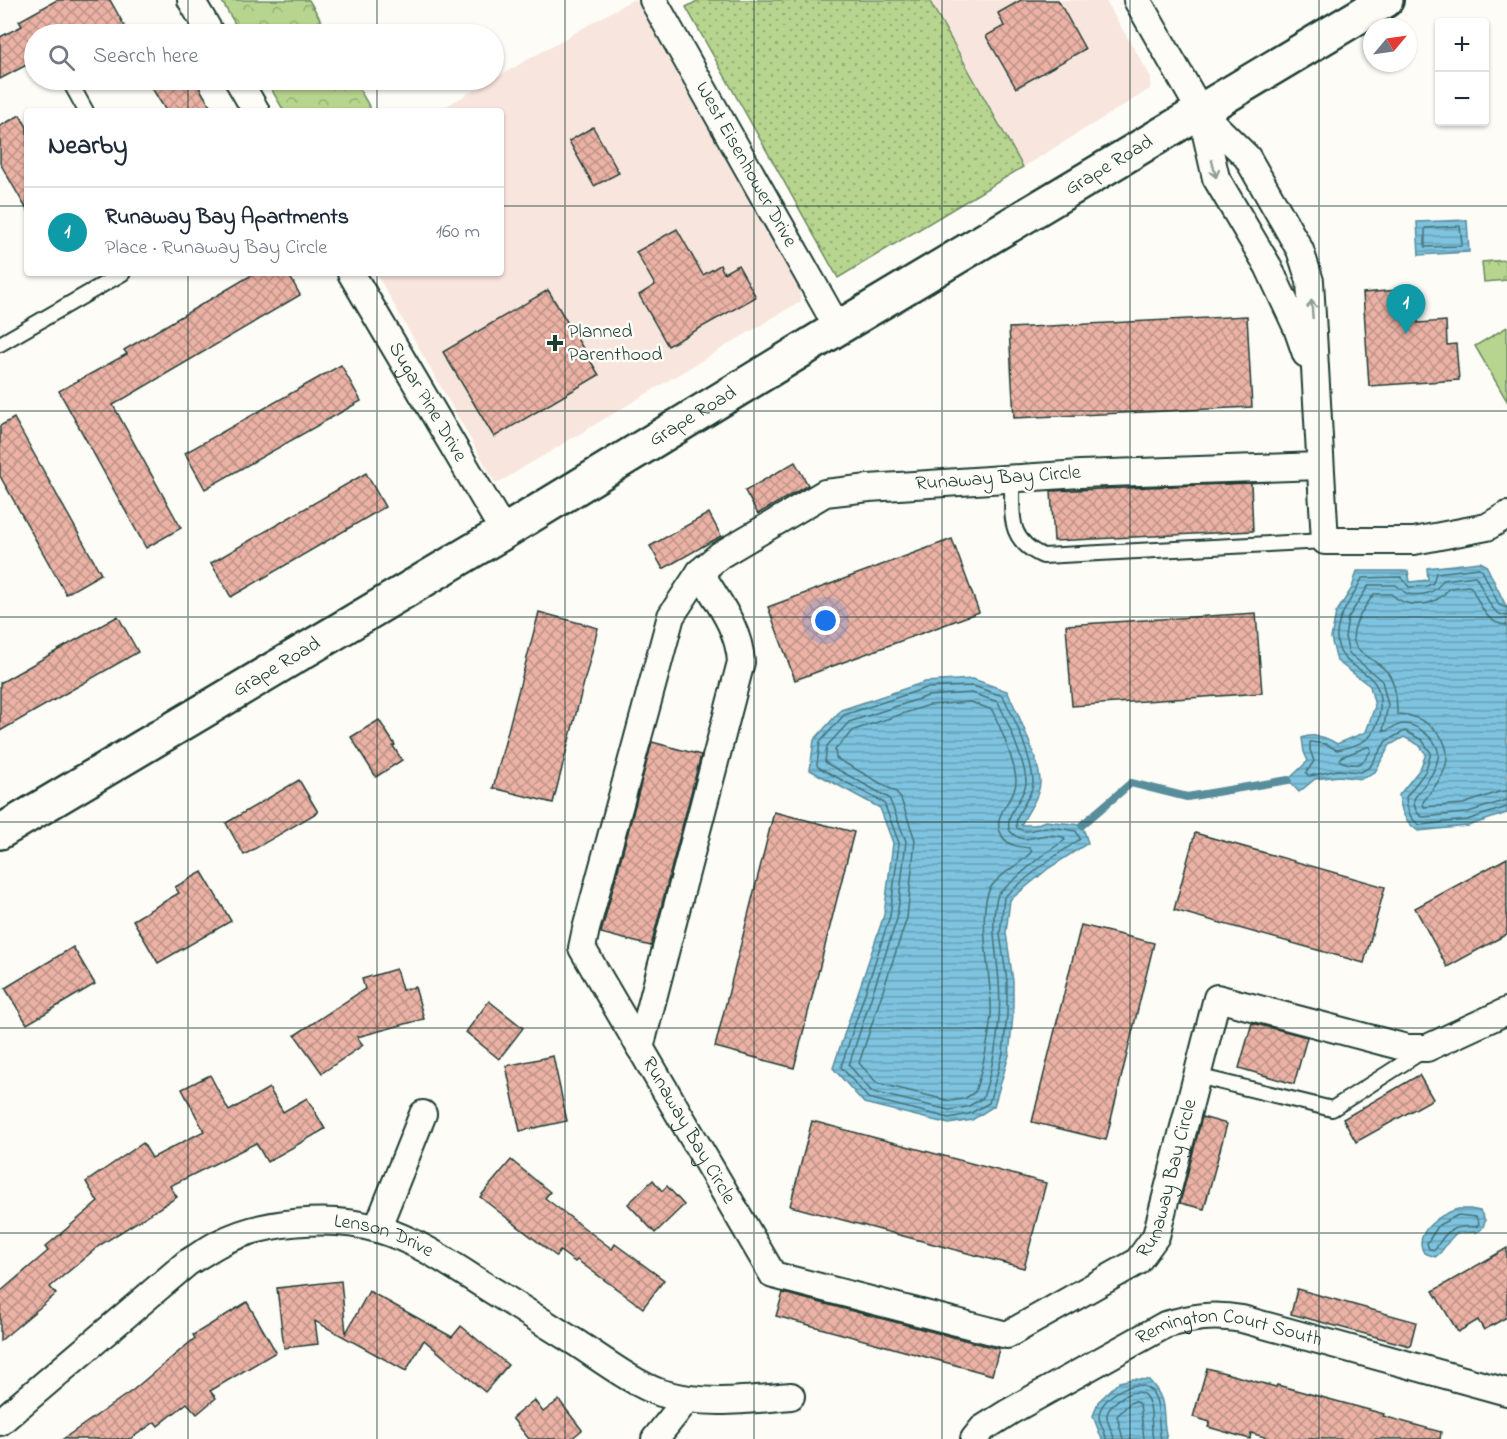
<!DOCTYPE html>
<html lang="en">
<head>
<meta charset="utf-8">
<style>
  body { margin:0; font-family:"Indie Flower",sans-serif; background:#f6f6f7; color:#1f2937 }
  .controls { position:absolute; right:18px; top:18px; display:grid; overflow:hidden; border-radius:6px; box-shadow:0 2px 4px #0004 }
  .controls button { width:54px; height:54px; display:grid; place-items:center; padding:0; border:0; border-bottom:2px solid #e0e1e3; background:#fff; color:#1f2937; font:30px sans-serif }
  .compass { position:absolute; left:1363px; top:18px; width:54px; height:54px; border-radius:50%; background:#fff; box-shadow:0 2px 4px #0004; rotate:61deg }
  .you { position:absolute; left:826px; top:621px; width:21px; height:21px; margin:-15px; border:4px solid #fff; border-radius:50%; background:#1a73e8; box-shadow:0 0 0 9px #1a73e833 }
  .badge { display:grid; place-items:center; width:39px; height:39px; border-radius:50%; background:#1f3d34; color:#fff; font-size:20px; font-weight:700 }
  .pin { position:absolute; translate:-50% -50px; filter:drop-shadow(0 2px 3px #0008) }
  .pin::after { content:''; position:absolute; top:32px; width:21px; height:18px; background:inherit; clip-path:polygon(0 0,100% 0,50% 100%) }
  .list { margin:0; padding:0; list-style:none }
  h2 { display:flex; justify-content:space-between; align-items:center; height:78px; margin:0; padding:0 24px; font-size:26px }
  h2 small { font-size:20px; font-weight:400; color:#747a83 }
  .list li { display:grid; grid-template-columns:39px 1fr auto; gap:18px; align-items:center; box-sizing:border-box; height:90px; padding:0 24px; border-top:2px solid #e0e1e3 }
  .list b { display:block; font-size:22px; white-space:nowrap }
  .list p { margin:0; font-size:20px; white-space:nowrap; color:#747a83 }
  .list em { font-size:20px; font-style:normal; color:#747a83 }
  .icon { flex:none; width:33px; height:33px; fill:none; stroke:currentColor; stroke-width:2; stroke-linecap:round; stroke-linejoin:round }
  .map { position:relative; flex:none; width:1507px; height:1439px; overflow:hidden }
  .search { position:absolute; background:#fff; box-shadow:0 2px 4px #0004; left:24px; top:24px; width:480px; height:66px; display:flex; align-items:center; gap:15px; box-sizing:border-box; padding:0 21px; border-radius:33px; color:#747a83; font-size:22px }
  .panel { position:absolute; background:#fff; box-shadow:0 2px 4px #0004; left:24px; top:108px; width:480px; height:168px; border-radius:6px }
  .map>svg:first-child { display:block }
  .built { fill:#f8e6de }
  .grass { fill:url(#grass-dots); stroke:#6b8961; stroke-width:1.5 }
  .forest { fill:url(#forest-crowns); stroke:#6b8961; stroke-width:1.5 }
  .pitch { fill:#b7d58e; stroke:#6b8961; stroke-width:1.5 }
  .water { fill:url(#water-rules); stroke:#588d9b; stroke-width:1.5 }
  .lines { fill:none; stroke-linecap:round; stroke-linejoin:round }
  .shore { stroke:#457378; stroke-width:1.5 }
  .stream { stroke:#588d9b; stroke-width:8 }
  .building { fill:url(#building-cross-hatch); stroke:#1f3d34; stroke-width:1.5 }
  .service-casing { stroke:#1f3d34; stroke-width:18 }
  .minor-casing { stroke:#1f3d34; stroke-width:30 }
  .secondary-casing { stroke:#1f3d34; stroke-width:38 }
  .service { stroke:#fdfcf7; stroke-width:14 }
  .minor { stroke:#fdfcf7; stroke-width:26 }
  .secondary { stroke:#fdfcf7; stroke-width:33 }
  .oneway { stroke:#8e9c96 }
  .grid { fill:none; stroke:#1f3d34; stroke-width:1.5; stroke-opacity:0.55 }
  .poi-dot { fill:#1f3d34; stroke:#fdfcf7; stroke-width:2 }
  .labels { text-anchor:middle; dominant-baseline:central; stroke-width:5; stroke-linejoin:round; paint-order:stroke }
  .street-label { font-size:20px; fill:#1f3d34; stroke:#fdfcf7 }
  .poi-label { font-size:20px; fill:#1f3d34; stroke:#fdfcf7; text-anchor:start }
</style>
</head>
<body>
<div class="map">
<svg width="1507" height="1439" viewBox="0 0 1507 1439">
  <defs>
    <pattern id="grass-dots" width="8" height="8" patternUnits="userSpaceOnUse" patternTransform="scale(1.5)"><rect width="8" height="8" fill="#b7d58e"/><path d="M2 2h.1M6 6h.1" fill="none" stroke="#94ae75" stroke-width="1.8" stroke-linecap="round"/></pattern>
    <pattern id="forest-crowns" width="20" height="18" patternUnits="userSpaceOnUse" patternTransform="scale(1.5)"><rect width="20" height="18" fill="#b7d58e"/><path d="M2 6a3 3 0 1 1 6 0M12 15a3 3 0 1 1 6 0" fill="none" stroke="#94ae75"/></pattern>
    <pattern id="water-rules" width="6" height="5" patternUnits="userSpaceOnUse" patternTransform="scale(1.5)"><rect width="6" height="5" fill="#7ec3df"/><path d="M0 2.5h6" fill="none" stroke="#67a0b6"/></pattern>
    <pattern id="building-cross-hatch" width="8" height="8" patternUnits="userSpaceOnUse" patternTransform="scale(1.5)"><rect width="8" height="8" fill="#ebb2a5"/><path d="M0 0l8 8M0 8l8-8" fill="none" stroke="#be9287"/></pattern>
  </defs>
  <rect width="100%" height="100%" fill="#fdfcf7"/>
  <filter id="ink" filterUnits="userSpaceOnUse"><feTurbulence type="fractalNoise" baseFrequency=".0167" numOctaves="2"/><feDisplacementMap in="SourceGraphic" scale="12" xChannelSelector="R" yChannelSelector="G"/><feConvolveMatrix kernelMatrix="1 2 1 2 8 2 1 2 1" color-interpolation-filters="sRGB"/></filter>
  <g filter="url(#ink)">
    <!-- built -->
    <g class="built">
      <path d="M632,0H636L799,287L801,301L496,484L376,273H501V111H438Z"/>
      <path d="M929,0H1105L1151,77L1150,89L1023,167Z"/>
    </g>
    <!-- grass -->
    <path class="grass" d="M699,0H929L1023,167L838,278L686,7Z"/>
    <!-- forest -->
    <g class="forest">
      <path d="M221,0H309L329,34H241Z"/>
      <path d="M266,80H354L372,111H284Z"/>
      <path d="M1505,260L1507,280L1484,282L1482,262Z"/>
    </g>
    <!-- pitch -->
    <path class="pitch" d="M1507,327V401L1475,346Z"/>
    <!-- water -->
    <g class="water">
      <path d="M1467,220L1469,252L1419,255L1417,222Z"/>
      <path d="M1480,562L1486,565L1507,608V813L1468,826L1418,831C1404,821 1401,811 1399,795L1420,769L1426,754L1419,745L1404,737L1390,745L1375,772L1361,779L1339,776L1315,779L1299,792L1288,780L1308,761L1304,752L1302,738C1314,733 1326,737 1337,744L1366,732L1375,706L1370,686L1337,661L1331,638L1336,613L1352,588L1357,571H1408L1410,582L1428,580L1427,568Z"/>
      <path d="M973,679L1007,691C1016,709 1041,764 1040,783C1039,798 1027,812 1021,825H1035L1045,821L1082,825L1088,843L1049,868L1010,900L1006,933L1013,981V1015L1009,1055L994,1106L972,1120L949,1124L864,1103L833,1068L884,915L893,843L880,808L810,770L814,740L841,710L925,682Z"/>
      <path d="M1458,1209H1470L1480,1211L1485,1220C1483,1237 1470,1231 1457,1233C1446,1241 1444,1252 1435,1257L1424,1253C1412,1232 1441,1214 1458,1209Z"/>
      <path d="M1133,1379L1149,1380C1170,1403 1160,1412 1167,1439H1102L1101,1437L1093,1416L1098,1402L1119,1382Z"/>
    </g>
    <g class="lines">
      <!-- shore -->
      <g class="shore">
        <path d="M1460,226L1462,244L1461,246L1425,247V228Z"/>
        <path d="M1507,608L1499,605L1482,570L1479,568L1436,573L1433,583L1427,586L1409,587L1401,577L1362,578C1354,597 1336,616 1337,638C1338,665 1361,665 1374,682C1384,695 1381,723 1371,735C1364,744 1347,748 1337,750L1325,744L1310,742V750L1314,761L1306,773L1309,776L1338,770L1361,772L1370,767L1386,741L1405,731L1422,740L1431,753L1425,772L1406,797C1407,809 1409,819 1420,825L1467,820L1507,807"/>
        <path d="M1507,616C1488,615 1485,588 1475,576L1443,580C1435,594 1424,596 1407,594L1396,585H1369L1348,618L1345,637L1349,653L1382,681L1388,705L1383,730L1386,731C1392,728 1398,724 1404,724C1418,724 1442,743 1438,758C1435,774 1423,786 1414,799C1414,806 1415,814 1423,817L1465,813L1507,800"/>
        <path d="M1507,625C1485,624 1480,603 1471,587L1468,586L1449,588C1436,607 1408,610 1391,594H1374C1365,607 1344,633 1358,649C1367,658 1380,663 1388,673C1396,684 1397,701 1397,714C1402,715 1407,714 1411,716C1421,719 1432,726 1439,734C1458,759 1440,781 1423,802L1424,807L1463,804L1499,792L1507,791"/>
        <path d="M973,686L1003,696C1014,717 1032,758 1033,781C1034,797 1012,814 1017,828C1027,835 1035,828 1046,827C1055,826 1067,830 1076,831L1080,839L1045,863L1004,897L1000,934L1007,981V1015L1003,1053L989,1103L969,1114L949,1118L868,1098L841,1067L890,916L899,843L884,803L818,767L817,765L820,742L844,715L926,688Z"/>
        <path d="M972,693L998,702C1006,718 1027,767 1026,783C1024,800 1003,814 1010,831C1022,845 1033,836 1047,835C1052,835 1058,836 1063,837L1065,840L1040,857L998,894C989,924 997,952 999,982C1002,1022 995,1060 983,1098L967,1107L949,1110L872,1092L849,1065L897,919L906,841L889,798L826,763L825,761L827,746L849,722L928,696Z"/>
        <path d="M971,702L992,710C1000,726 1015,763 1016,780C1017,800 989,814 1002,836C1008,846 1019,847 1030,848L1032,851C1021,865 1001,872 991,887C975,912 993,983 991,1015C989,1041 983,1067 975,1092L964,1099L950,1101L877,1083L859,1063L907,918L915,840L901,799L896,792L836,758L835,749L854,730L929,705Z"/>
        <path d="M1367,747H1370L1371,750C1363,766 1356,767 1340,761L1341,757Z"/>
        <path d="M1458,1215L1476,1217L1479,1224L1476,1227C1453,1225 1446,1230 1435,1250L1429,1249L1427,1243L1439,1225Z"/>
        <path d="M1106,1439C1106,1432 1099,1424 1099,1416C1099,1397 1143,1369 1155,1397C1161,1409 1157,1426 1161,1439"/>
        <path d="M1114,1439C1113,1431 1107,1424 1107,1416C1107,1404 1136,1383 1146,1397C1154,1408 1150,1427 1153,1439"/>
        <path d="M1123,1439L1117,1416L1130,1403L1135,1401L1140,1404L1144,1439"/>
      </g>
      <!-- stream -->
      <path class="stream" d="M1082,825L1131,783L1187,797L1288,780"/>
    </g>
    <!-- building -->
    <g class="building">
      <path d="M57,0H110L129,34H34V61L0,79V37L22,26L19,21Z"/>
      <path d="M1021,0H1058L1085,49L1016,88L986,36L1004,26L998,13Z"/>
      <path d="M147,80H195L213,111H166Z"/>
      <path d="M20,115L27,127V210L0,163V126Z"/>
      <path d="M593,127L619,173L594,186L569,141Z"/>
      <path d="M677,229L703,275L720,265L724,273L738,265L756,297L668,346L639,295L655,285L636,252Z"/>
      <path d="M255,273H288L300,295L113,405L181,528L146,548L59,391L127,354L124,350Z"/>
      <path d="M548,290L599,375L494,437L443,352Z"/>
      <path d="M1398,290L1399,306L1417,305L1418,323L1446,321L1447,345L1456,344L1459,380L1369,386L1363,293Z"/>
      <path d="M1247,316L1252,407L1014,418L1009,328Z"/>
      <path d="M341,365L361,401L205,489L185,453Z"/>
      <path d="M14,418L101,574L66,594L0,476V426Z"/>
      <path d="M795,462L808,485L758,514L745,491Z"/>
      <path d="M366,473L385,507L231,597L211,563Z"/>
      <path d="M1251,483L1253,531L1054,541L1051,491Z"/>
      <path d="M709,513L721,536L663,569L650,546Z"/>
      <path d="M952,539L979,612L795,680L768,607Z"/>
      <path d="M539,612L598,628L553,803L493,788Z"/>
      <path d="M1256,613L1262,693L1072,706L1066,625Z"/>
      <path d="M118,616L138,652L0,731V683Z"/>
      <path d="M379,720L395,745L393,746L402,760L376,777L351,737Z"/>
      <path d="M652,742L701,755L651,946L601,933Z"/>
      <path d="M299,780L318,812L244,855L226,823Z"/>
      <path d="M774,812L854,832L794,1068L715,1047Z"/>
      <path d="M1195,833L1385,887L1364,963L1174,910Z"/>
      <path d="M1507,858V934L1447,967L1415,908Z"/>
      <path d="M202,872L231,921L158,963L133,920L179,893L175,887Z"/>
      <path d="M1081,925L1154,943L1106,1140L1032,1122Z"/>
      <path d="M73,947L95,984L27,1024L5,988Z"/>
      <path d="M396,969L402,990L415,987L424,1019L357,1037L363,1045L322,1073L295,1035L365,989L362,979Z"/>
      <path d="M489,1001L523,1028L499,1059L466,1032Z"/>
      <path d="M1252,1023L1307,1037L1294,1084L1239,1068Z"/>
      <path d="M553,1056L567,1121L520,1131L506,1066Z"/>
      <path d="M210,1075L229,1111L269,1088L283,1112L307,1098L325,1129L267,1162L256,1143L170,1186L177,1197L100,1245L50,1287L56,1294L0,1341V1292L48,1251L45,1247L98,1202L86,1182L143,1143L152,1158L204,1131L182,1089Z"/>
      <path d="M1419,1075L1433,1099L1356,1142L1343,1119Z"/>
      <path d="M1202,1117L1227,1124L1204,1209L1180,1203Z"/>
      <path d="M812,1121L1046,1183L1024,1268L790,1206Z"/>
      <path d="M511,1160L550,1192L545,1198L612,1249L615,1244L664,1280L643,1308L577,1260L575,1262L560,1251L556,1256L480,1197Z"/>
      <path d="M653,1180L662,1191L667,1186L684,1205L655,1233L628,1204Z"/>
      <path d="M1507,1248V1317L1484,1330L1478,1320L1458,1332L1433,1291Z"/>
      <path d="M341,1281L346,1333L369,1291L452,1337L461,1326L508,1365L485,1392L424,1340L406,1371L315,1321L318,1344L284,1348L277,1288Z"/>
      <path d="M1297,1289L1416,1322L1410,1346L1291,1314Z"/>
      <path d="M783,1293L999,1349L992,1375L776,1316Z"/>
      <path d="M247,1302L276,1352L210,1391L216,1398L197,1414L187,1403L158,1426L155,1422L130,1439H63L133,1390L195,1338L193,1335Z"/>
      <path d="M1207,1368L1276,1387L1277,1385L1384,1414L1383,1416L1441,1432L1440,1439H1271L1251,1433L1250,1439L1208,1427L1210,1422L1193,1417Z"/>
      <path d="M534,1400L543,1412L559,1400L582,1430L571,1439H529L512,1418Z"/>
    </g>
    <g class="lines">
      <!-- service casing -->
      <g class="service-casing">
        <g id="service">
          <path d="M71,84L86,111"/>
          <path d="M0,344L123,273"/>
          <path d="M1012,480C1013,515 1006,539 1043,556L1325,541"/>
          <path d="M1197,1076L1332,1109L1421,1052"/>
        </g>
      </g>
      <!-- minor casing -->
      <g class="minor-casing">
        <g id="minor">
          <path d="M191,0L211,34"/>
          <path id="s1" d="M653,0L838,328"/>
          <path d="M1137,0L1201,112L1247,157L1300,250L1310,281L1325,541H1414L1487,527L1507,515"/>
          <path d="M238,80L256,111"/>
          <path d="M1201,112L1216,178L1268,266L1297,328L1306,354"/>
          <path id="s2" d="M351,273L504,532"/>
          <path id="s3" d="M1320,466L1080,474L869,488L825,493L720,555L700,572L671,616L586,929L582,948L773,1275L1007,1335L1137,1262L1156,1236L1217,998L1407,1048H1427L1507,1011"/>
          <path d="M640,1048L741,662C739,627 717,601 700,572"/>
          <path d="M377,1229L423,1114"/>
          <path id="s4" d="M0,1422L187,1263C197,1257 207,1250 218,1244C261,1221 331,1215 378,1229C416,1240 449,1263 482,1284C514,1304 546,1324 578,1344C601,1359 636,1385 661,1393C704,1406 747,1400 791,1396"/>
          <path d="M655,1439L687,1399"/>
          <path id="s5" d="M974,1439L982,1429L1009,1412L1165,1325C1194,1317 1212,1314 1242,1319L1507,1392"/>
        </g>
      </g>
      <!-- secondary casing -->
      <g class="secondary-casing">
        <g id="secondary">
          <path id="s6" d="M0,832L504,532L838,328L1386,0"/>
        </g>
      </g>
      <!-- service -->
      <use href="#service" class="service"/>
      <!-- minor -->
      <use href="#minor" class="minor"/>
      <!-- secondary -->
      <use href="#secondary" class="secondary"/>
    </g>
    <!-- one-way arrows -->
    <defs><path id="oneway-shaft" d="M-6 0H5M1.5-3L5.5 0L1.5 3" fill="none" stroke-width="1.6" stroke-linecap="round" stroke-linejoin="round" transform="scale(1.5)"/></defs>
    <g class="oneway">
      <use href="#oneway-shaft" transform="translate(1214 169) rotate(76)"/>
      <use href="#oneway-shaft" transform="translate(1312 309) rotate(-94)"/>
    </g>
  </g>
  <!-- grid -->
  <path class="grid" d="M188,0V34M377,0V34M565,0V1439M754,0V1439M942,0V1439M1130,0V1439M1319,0V1439M188,80V111M377,80V111M0,206H27M501,206H1507M188,273V1439M377,273V1439M0,411H1507M0,617H1507M0,822H1507M0,1028H1507M0,1233H1507"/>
  <!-- markers -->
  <path class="poi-dot" d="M552 334h6v6h6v6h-6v6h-6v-6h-6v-6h6z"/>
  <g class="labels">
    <!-- street labels -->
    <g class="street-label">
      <text stroke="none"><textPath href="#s1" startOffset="189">West Eisenhower Drive</textPath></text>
      <text stroke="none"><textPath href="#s6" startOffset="1294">Grape Road</textPath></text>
      <text stroke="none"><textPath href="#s2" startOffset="150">Sugar Pine Drive</textPath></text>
      <text stroke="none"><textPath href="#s6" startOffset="808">Grape Road</textPath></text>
      <text transform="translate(998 479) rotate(-4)">Runaway Bay Circle</text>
      <text stroke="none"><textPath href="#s6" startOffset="322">Grape Road</textPath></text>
      <text stroke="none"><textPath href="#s3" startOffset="1252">Runaway Bay Circle</textPath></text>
      <text stroke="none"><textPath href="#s3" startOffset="1900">Runaway Bay Circle</textPath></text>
      <text stroke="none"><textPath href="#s4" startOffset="453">Lenson Drive</textPath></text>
      <text stroke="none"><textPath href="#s5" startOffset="288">Remington Court South</textPath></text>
    </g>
    <!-- poi labels -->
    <g class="poi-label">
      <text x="568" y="332">Planned<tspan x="568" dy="23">Parenthood</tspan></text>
    </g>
  </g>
</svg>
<div class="controls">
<button>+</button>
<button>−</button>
</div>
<svg class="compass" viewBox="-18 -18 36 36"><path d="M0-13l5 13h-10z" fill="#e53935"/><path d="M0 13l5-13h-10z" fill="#747a83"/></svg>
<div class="you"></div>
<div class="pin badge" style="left:1406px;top:334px;background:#0f9aa8">1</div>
<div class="search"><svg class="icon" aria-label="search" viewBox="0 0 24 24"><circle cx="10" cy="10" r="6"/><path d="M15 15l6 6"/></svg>Search here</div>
<section class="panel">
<h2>Nearby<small></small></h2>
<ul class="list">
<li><span class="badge" style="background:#0f9aa8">1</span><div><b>Runaway Bay Apartments</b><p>Place · Runaway Bay Circle</p></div><em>160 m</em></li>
</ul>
</section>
</div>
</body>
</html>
